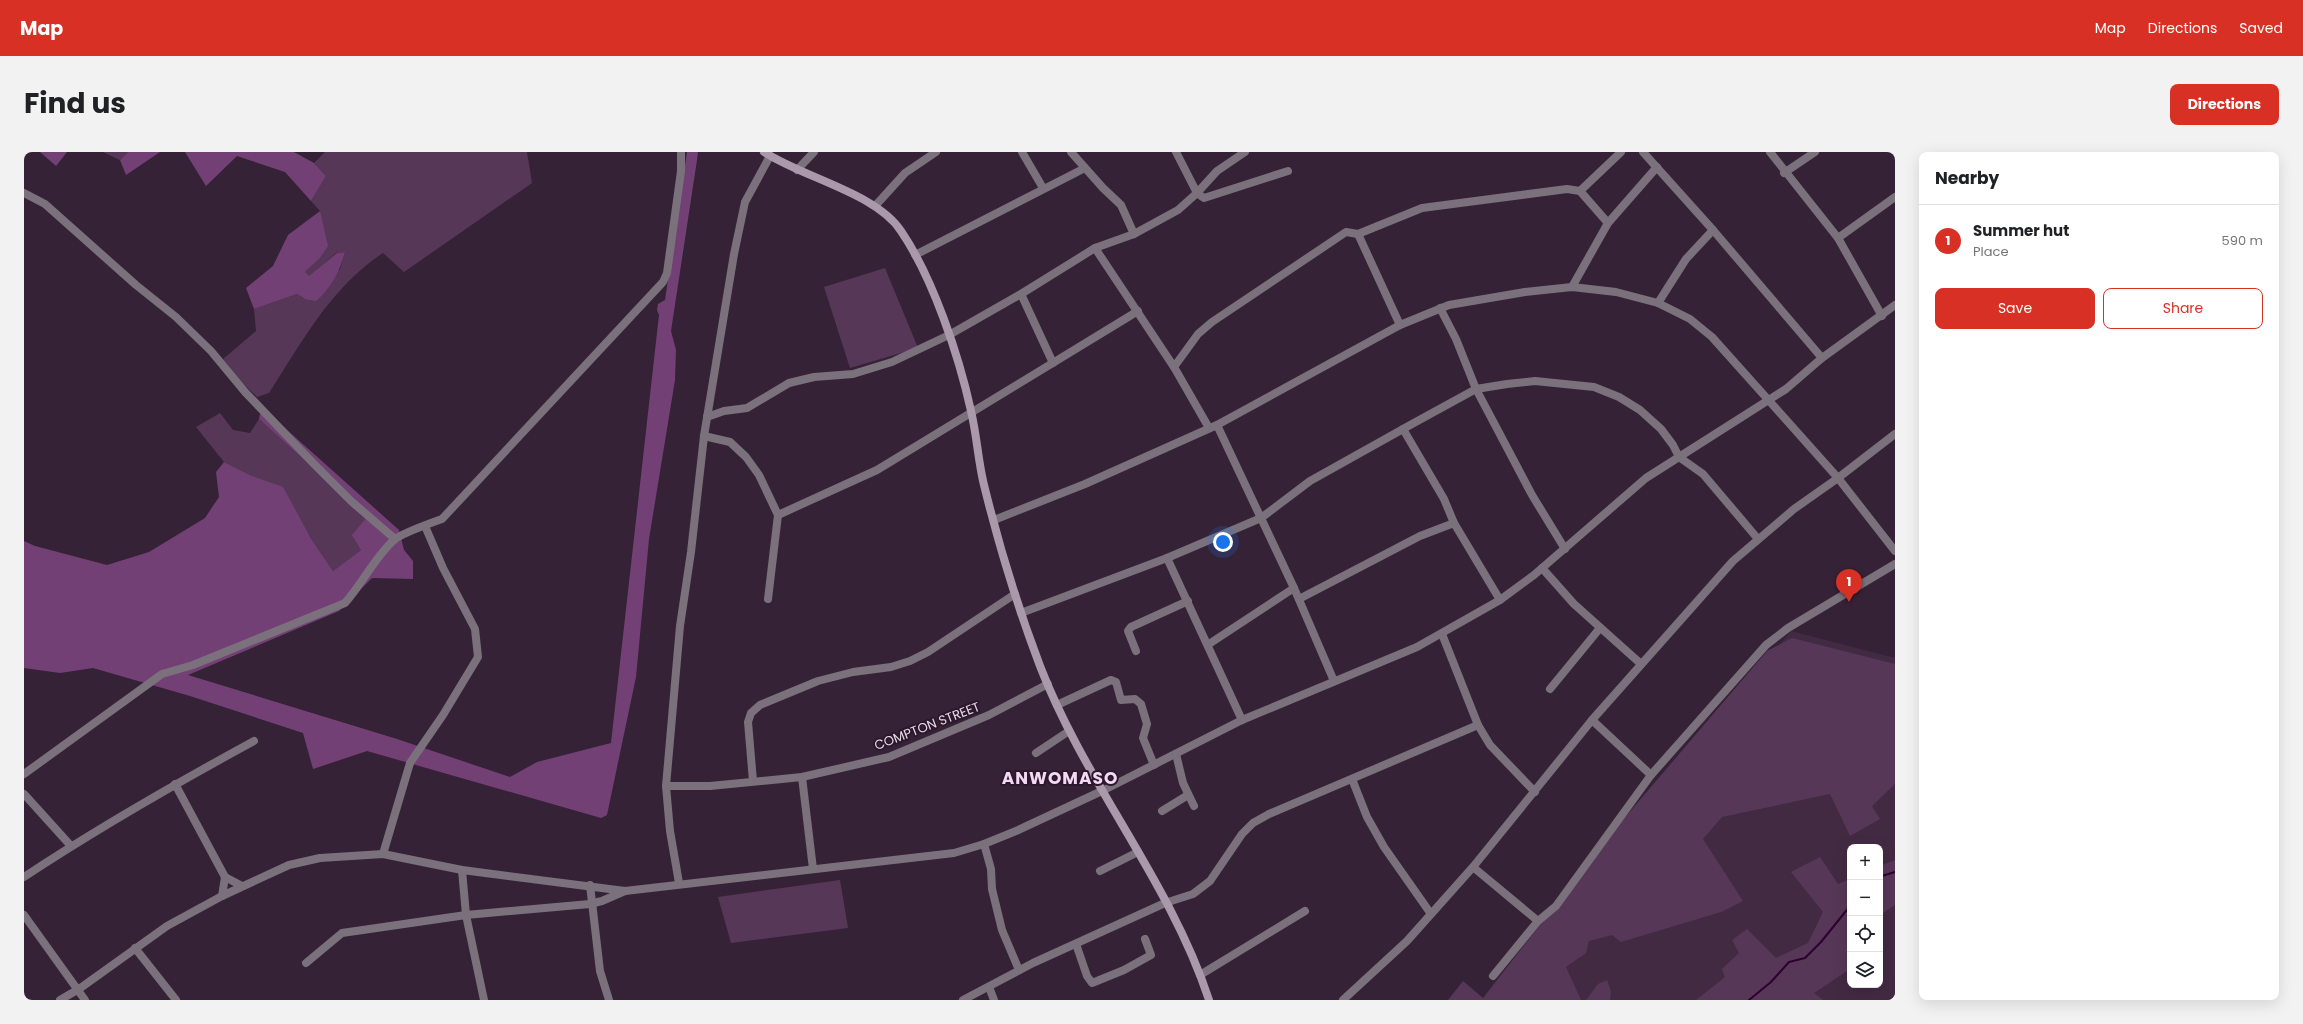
<!DOCTYPE html>
<html lang="en">
<head>
<meta charset="utf-8">
<style>
  body { margin:0; font-family:Poppins,sans-serif; background:#f2f2f2; color:#202124 }
  .controls { position:absolute; right:12px; bottom:12px; display:grid; overflow:hidden; border-radius:8px; box-shadow:0 4px 16px #0002 }
  .controls button { width:36px; height:36px; display:grid; place-items:center; padding:0; border:0; border-bottom:1px solid #e0e0e0; background:#fff; color:#202124; font:20px sans-serif }
  .you { position:absolute; left:1199px; top:390px; width:14px; height:14px; margin:-10px; border:3px solid #fff; border-radius:50%; background:#1a73e8; box-shadow:0 0 0 6px #1a73e833 }
  .badge { display:grid; place-items:center; width:26px; height:26px; border-radius:50%; background:#d93025; color:#fff; font-size:13px; font-weight:700 }
  .pin { position:absolute; translate:-50% -33px; filter:drop-shadow(0 1px 2px #0008) }
  .pin::after { content:''; position:absolute; top:21px; width:14px; height:12px; background:inherit; clip-path:polygon(0 0,100% 0,50% 100%) }
  .list { margin:0; padding:0; list-style:none }
  h2 { display:flex; justify-content:space-between; align-items:center; height:52px; margin:0; padding:0 16px; font-size:17px }
  h2 small { font-size:13px; font-weight:400; color:#757577 }
  .list li { display:grid; grid-template-columns:26px 1fr auto; gap:12px; align-items:center; box-sizing:border-box; height:72px; padding:0 16px; border-top:1px solid #e0e0e0 }
  .list b { display:block; font-size:15px; white-space:nowrap }
  .list p { margin:0; font-size:13px; white-space:nowrap; color:#757577 }
  .list em { font-size:13px; font-style:normal; color:#757577 }
  .actions { display:flex; gap:8px; padding:12px 16px }
  .actions a { flex:1; padding:9px 0; border:1px solid #d93025; border-radius:8px; text-align:center; font-size:14px; color:#d93025 }
  .actions .main { background:#d93025; color:#fff }
  .icon { flex:none; width:22px; height:22px; fill:none; stroke:currentColor; stroke-width:2; stroke-linecap:round; stroke-linejoin:round }
  .map { position:relative; flex:none; width:1871px; height:848px; overflow:hidden; border-radius:8px }
  header { display:flex; align-items:center; gap:24px; box-sizing:border-box; height:56px; padding:0 20px; background:#d93025; color:#fff }
  header strong { font-size:19px }
  nav { display:flex; gap:22px; margin-inline-start:auto; font-size:14px }
  .intro { display:flex; align-items:center; justify-content:space-between; box-sizing:border-box; height:96px; padding:0 24px }
  h1 { margin:0; font-size:28px }
  .button { padding:10px 18px; border-radius:8px; background:#d93025; color:#fff; font-size:14px; font-weight:700 }
  main { display:flex; gap:24px; padding:0 24px }
  aside { flex:1; background:#fff; border-radius:8px; box-shadow:0 4px 16px #0002 }
  .map>svg:first-child { display:block }
  .built { fill:#422a43; fill-rule:evenodd }
  .green { fill:#573758 }
  .forest { fill:#734075 }
  .lines { fill:none; stroke-linecap:round; stroke-linejoin:round }
  .stream { stroke:#2d0031; stroke-width:2 }
  .street { stroke:#7b717c; stroke-width:8 }
  .secondary { stroke:#a9a; stroke-width:8 }
  .labels { text-anchor:middle; dominant-baseline:central; stroke-width:4; stroke-linejoin:round; paint-order:stroke }
  .street-label { font-size:13px; fill:#e6d9e6; stroke:#2b182c }
  .district-label { font-size:17px; font-weight:bold; letter-spacing:1px; fill:#f3d9f3; stroke:#2b182c }
</style>
</head>
<body>
<header>
<strong>Map</strong>
<nav><a>Map</a><a>Directions</a><a>Saved</a></nav>
</header>
<div class="intro"><h1>Find us</h1><a class="button">Directions</a></div>
<main>
<div class="map">
<svg width="1871" height="848" viewBox="0 0 1871 848">
  <rect width="100%" height="100%" fill="#362236"/>
  <!-- built -->
  <path class="built" d="M1767,479L1871,506V848H1466L1547,740ZM1826,695H1856V833H1826Z"/>
  <!-- green -->
  <g class="green">
    <path d="M79,0H104L96,8Z"/>
    <path d="M301,0H503L508,31L380,120L359,101C307,135 278,190 245,241L233,245L212,225L199,207L232,179L230,157L273,142L281,147L316,117L321,100L312,101L285,125L281,120L295,107L296,59L287,49L302,24L290,11Z"/>
    <path d="M861,116L894,196L826,216L800,135Z"/>
    <path d="M196,261L209,278L226,281L235,267L343,365L337,398L309,419L286,385L228,324L200,310L172,275Z"/>
    <path d="M1768,486L1871,512V632L1848,654L1856,667L1826,684L1806,642L1698,665L1679,687L1719,749L1697,760L1597,790L1588,783L1565,789L1562,801L1542,815L1557,848H1424L1439,829L1459,846L1586,683L1743,499Z"/>
    <path d="M1796,705L1814,732L1826,727V817L1790,841L1799,848H1672L1701,825L1698,817L1715,801L1708,788L1723,777L1752,806L1784,791L1799,760L1767,720Z"/>
    <path d="M1871,708V753L1856,763V714Z"/>
    <path d="M816,728L824,776L707,791L694,745Z"/>
    <path d="M1583,828L1587,839L1586,848H1562L1574,832Z"/>
  </g>
  <!-- forest -->
  <g class="forest">
    <path d="M16,0H43L32,14Z"/>
    <path d="M104,0H136L102,23L96,8Z"/>
    <path d="M161,0H270L290,11L302,24L287,49L261,20L213,4L182,34Z"/>
    <path d="M663,0H674L673,8L647,179L652,198L651,228L625,387L612,525L583,663L577,666L343,599L289,617L279,581L166,544L69,516L36,521L0,516V389L11,394L83,413L125,400L181,366L195,345L192,320L200,310L228,324L259,335L286,385L309,419L337,398L328,383L343,365L235,267L236,262L243,260L375,378L380,398L389,409V427L348,426L315,459L164,523L373,587L486,625L513,610L587,591L635,163L633,158L634,152L641,148Z"/>
    <path d="M296,59L304,94L295,107L281,120L285,124L313,101L321,100C316,119 307,136 292,149L281,147L273,142L230,157L222,136L249,114L264,83Z"/>
  </g>
  <g class="lines">
    <!-- stream -->
    <g class="stream">
      <path d="M1856,727L1858,724L1871,720"/>
      <path d="M1725,848L1747,830L1765,810L1781,806L1797,790L1826,754"/>
    </g>
    <!-- street -->
    <g class="street">
      <path d="M998,0L1019,36"/>
      <path d="M1047,0L1079,36L1097,53L1110,82"/>
      <path d="M1152,0L1173,41L1180,46L1264,19"/>
      <path d="M1619,0L1689,78L1798,206"/>
      <path d="M1746,0L1814,86L1858,164"/>
      <path d="M773,18L790,0"/>
      <path d="M1760,21L1791,0"/>
      <path d="M1556,39L1597,0"/>
      <path d="M0,41L21,52L112,133L152,165L187,199L221,240L290,312L327,349L371,387"/>
      <path d="M852,53L881,21L912,0"/>
      <path d="M1334,82L1398,56L1543,37L1556,39L1584,71"/>
      <path d="M1814,86L1871,45"/>
      <path d="M1071,96L1150,215L1185,276"/>
      <path d="M891,103L1061,16"/>
      <path d="M1548,135L1584,71L1633,15"/>
      <path d="M997,142L1029,211"/>
      <path d="M1634,151L1662,107L1689,78"/>
      <path d="M1416,156L1432,187L1452,237L1508,343L1541,397"/>
      <path d="M1150,215L1174,182L1188,170L1322,80L1334,82L1376,173"/>
      <path d="M683,265L700,259L723,256L765,231L790,225L829,222L868,210L925,183L997,142L1071,96L1110,82L1154,58L1173,41L1193,19L1221,0"/>
      <path d="M1193,273L1270,436L1310,529"/>
      <path d="M1379,277L1420,347L1430,371L1476,448"/>
      <path d="M680,284L706,290L722,305L735,323L754,363L744,447"/>
      <path d="M754,363L853,318L1114,159"/>
      <path d="M970,368L1061,332L1193,273L1376,173L1425,153L1501,140L1548,135L1592,140L1634,151L1666,167L1688,185L1814,326L1871,399"/>
      <path d="M1143,406L1218,568"/>
      <path d="M1518,416L1550,452L1617,512"/>
      <path d="M1275,447L1396,384L1430,371"/>
      <path d="M997,461L1143,406L1237,366L1286,329L1388,272L1452,237L1483,232L1511,229L1570,235L1595,245L1616,258L1637,277L1649,293L1655,305L1679,322L1734,387"/>
      <path d="M1418,482L1454,573L1466,593L1511,640"/>
      <path d="M1185,492L1270,436"/>
      <path d="M1112,499L1104,479L1107,475L1164,449"/>
      <path d="M1526,537L1576,476"/>
      <path d="M1033,553L1087,528L1092,530L1097,548L1111,547L1117,552L1123,572L1119,586L1130,613"/>
      <path d="M1568,568L1627,623"/>
      <path d="M1012,601L1045,579"/>
      <path d="M1152,602L1159,631L1170,654"/>
      <path d="M0,622L138,522L169,513L321,451C339,431 350,406 370,388C378,381 407,371 418,367L639,130L643,121L657,19V0"/>
      <path d="M778,625L789,717"/>
      <path d="M1328,627L1343,665L1360,695L1407,762"/>
      <path d="M729,629L724,570L727,561L736,553L794,529L829,520L867,515L886,509L904,500L991,442"/>
      <path d="M151,632L201,725L218,734"/>
      <path d="M642,634H686L778,625L865,605L965,563L1024,532"/>
      <path d="M0,642L47,694"/>
      <path d="M1138,659L1164,643"/>
      <path d="M960,692L967,717L968,737L978,778L995,818"/>
      <path d="M359,702L386,611L419,563L454,505L451,477L419,416L401,374"/>
      <path d="M1449,715L1514,769"/>
      <path d="M438,718L442,763L460,848"/>
      <path d="M1076,719L1114,700"/>
      <path d="M0,725C74,676 151,632 230,589"/>
      <path d="M655,731L646,679L642,634L656,474L667,400L680,284L710,102L721,50L746,4"/>
      <path d="M566,733L576,819L585,848"/>
      <path d="M198,744L201,725"/>
      <path d="M0,763L61,848"/>
      <path d="M1052,792L1063,824L1068,831L1100,818L1127,803L1121,787"/>
      <path d="M111,796L152,848"/>
      <path d="M282,811L318,781L442,763L566,752L578,749L601,739"/>
      <path d="M1176,823L1281,759"/>
      <path d="M1469,824L1514,769L1532,754L1627,623L1742,493L1764,476L1871,412"/>
      <path d="M965,835L970,848"/>
      <path d="M36,848L55,837L143,774L198,744L265,713L296,706L359,702L438,718L601,739L930,701L960,692L992,679L1080,638L1218,568L1393,495L1476,448L1510,423L1622,326L1762,237L1798,206L1871,153"/>
      <path d="M939,848L1009,811L1141,751L1169,742L1186,729L1218,682L1229,671L1245,662L1454,573"/>
      <path d="M1319,848L1383,789L1449,715L1568,568L1709,409L1770,357L1814,326L1871,282"/>
    </g>
    <!-- secondary -->
    <path class="secondary" d="M740,0C780,26 852,41 877,79C909,126 935,204 947,259C953,284 954,309 960,333C975,394 994,456 1016,514C1061,631 1146,729 1185,848"/>
  </g>
  <g class="labels">
    <!-- street labels -->
    <g class="street-label">
      <text transform="translate(903 574) rotate(-21)">COMPTON STREET</text>
    </g>
    <!-- district labels -->
    <g class="district-label">
      <text x="1036" y="626">ANWOMASO</text>
    </g>
  </g>
</svg>
<div class="controls">
<button>+</button>
<button>−</button>
<button><svg class="icon" aria-label="locate" viewBox="0 0 24 24"><circle cx="12" cy="12" r="6"/><path d="M12 2v4M12 18v4M2 12h4M18 12h4"/></svg></button>
<button><svg class="icon" aria-label="layers" viewBox="0 0 24 24"><path d="M12 4l9 5-9 5-9-5zM3 14l9 5 9-5"/></svg></button>
</div>
<div class="you"></div>
<div class="pin badge" style="left:1825px;top:450px">1</div>
</div>
<aside>
<h2>Nearby<small></small></h2>
<ul class="list">
<li><span class="badge">1</span><div><b>Summer hut</b><p>Place</p></div><em>590 m</em></li>
</ul>
<div class="actions"><a class="main">Save</a><a>Share</a></div>
</aside>
</main>
</body>
</html>
